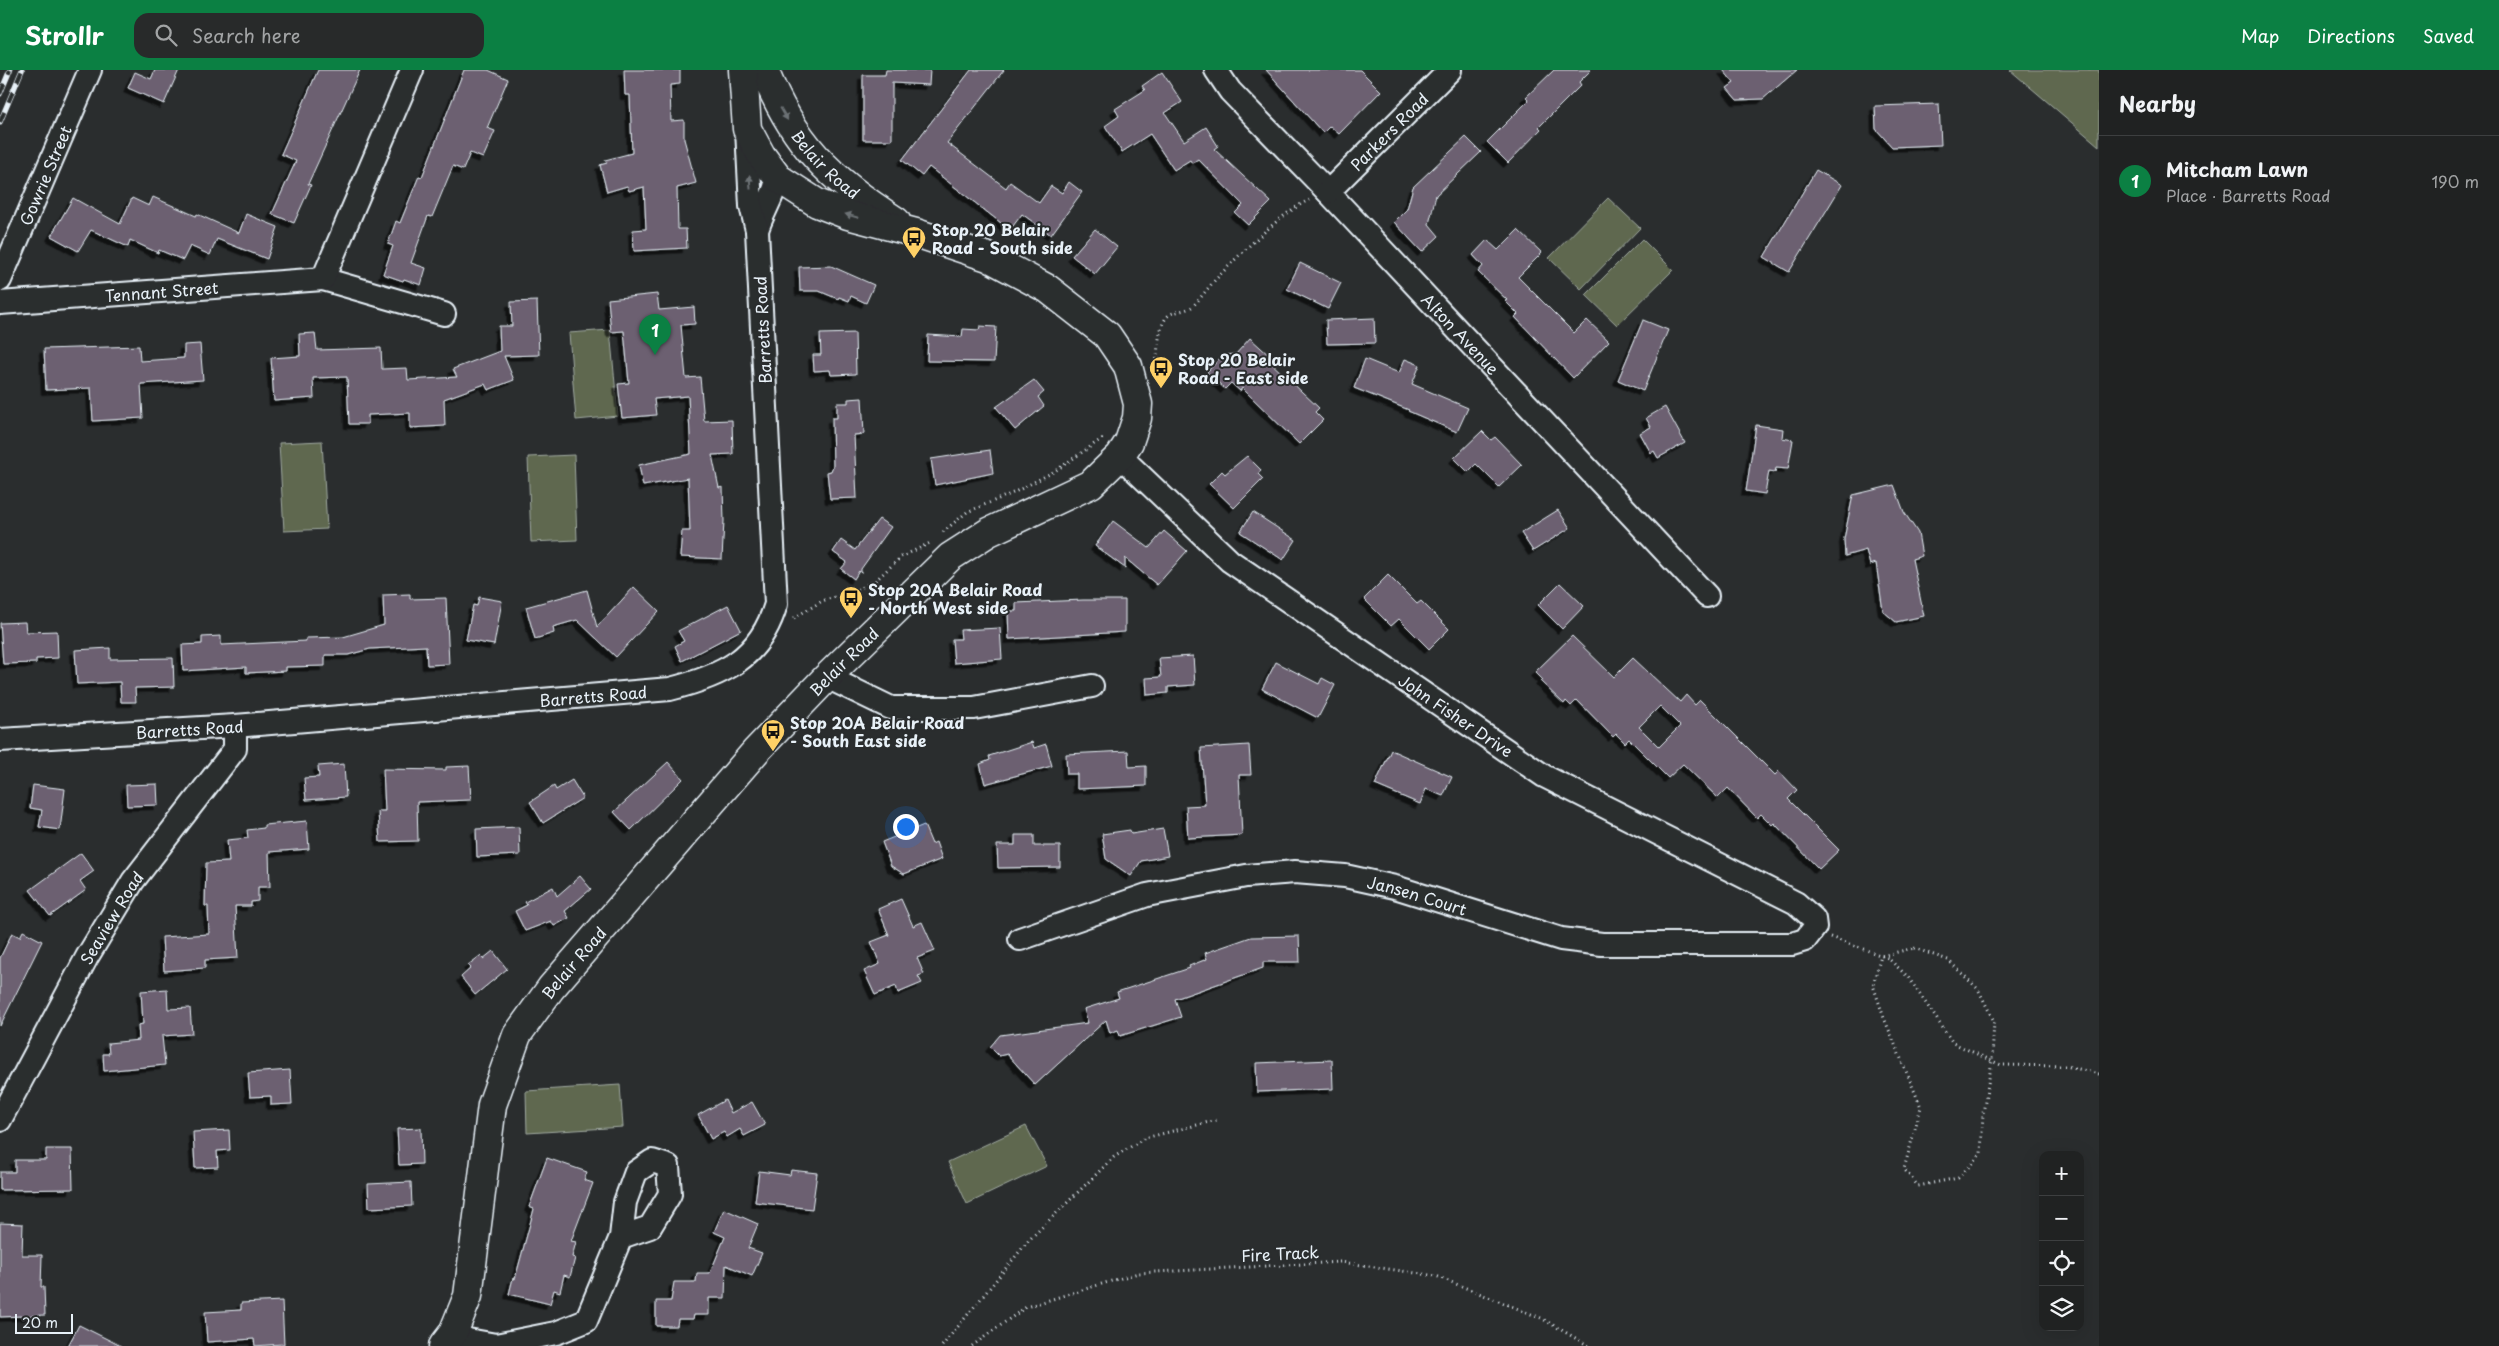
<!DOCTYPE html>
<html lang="en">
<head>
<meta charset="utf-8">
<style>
  body { margin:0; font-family:"Playpen Sans",sans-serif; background:#282a2a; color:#f1f3f6 }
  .controls { position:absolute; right:15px; bottom:15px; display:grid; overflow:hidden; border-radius:10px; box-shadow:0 5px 20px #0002 }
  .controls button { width:45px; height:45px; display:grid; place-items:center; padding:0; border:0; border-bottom:1px solid #3d3f40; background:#202222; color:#f1f3f6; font:25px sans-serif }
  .scale { position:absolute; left:15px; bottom:12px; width:58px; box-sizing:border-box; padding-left:5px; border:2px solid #e8f1f8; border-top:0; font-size:14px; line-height:18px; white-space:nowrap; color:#e8f1f8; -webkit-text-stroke:4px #2a2d2e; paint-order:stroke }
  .you { position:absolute; left:905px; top:756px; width:18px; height:18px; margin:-12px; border:4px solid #fff; border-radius:50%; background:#1a73e8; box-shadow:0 0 0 8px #1a73e833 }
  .badge { display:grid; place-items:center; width:32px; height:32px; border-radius:50%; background:#0b8043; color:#fff; font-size:16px; font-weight:700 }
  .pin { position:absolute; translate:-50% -41px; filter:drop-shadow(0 1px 2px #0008) }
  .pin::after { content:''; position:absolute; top:26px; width:18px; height:15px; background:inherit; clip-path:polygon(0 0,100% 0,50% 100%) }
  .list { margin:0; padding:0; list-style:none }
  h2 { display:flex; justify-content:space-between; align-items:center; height:65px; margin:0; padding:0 20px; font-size:21px }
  h2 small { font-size:16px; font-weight:400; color:#a2a4a5 }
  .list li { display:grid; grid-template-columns:32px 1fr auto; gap:15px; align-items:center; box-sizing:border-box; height:90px; padding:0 20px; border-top:1px solid #3d3f40 }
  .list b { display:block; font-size:19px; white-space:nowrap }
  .list p { margin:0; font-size:16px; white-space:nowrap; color:#a2a4a5 }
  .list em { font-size:16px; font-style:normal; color:#a2a4a5 }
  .icon { flex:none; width:28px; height:28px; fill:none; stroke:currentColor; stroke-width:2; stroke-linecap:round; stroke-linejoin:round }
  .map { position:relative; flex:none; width:2099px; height:1276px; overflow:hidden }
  header { display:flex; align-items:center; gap:30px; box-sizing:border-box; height:70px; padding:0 25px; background:#0b8043; color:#fff }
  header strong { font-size:24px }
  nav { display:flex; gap:28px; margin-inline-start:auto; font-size:18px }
  .search { width:350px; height:45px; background:#282a2a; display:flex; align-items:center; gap:12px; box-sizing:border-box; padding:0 18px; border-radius:15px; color:#a2a4a5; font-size:19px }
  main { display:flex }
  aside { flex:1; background:#202222 }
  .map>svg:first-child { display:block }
  .green { fill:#5e684f; stroke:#a3aca4 }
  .building { fill:#6c6171; stroke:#e8f1f8; fill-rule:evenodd; filter:url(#shadow) }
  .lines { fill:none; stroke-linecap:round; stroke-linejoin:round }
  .street-casing { stroke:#e8f1f8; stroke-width:26 }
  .secondary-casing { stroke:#e8f1f8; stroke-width:31 }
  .path { stroke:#e8f1f8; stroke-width:3; stroke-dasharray:1 4; stroke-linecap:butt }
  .street { stroke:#2a2d2e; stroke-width:22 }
  .secondary { stroke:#2a2d2e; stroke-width:28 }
  .rail-casing { stroke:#e8f1f8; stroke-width:5.5 }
  .rail { stroke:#2a2d2e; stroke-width:4; stroke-dasharray:11; stroke-linecap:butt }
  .oneway { fill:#6c7275 }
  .labels { text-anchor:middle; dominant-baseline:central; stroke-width:4; stroke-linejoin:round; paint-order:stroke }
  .street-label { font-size:16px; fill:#e8f1f8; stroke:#2a2d2e }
  .poi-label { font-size:16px; font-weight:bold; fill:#e8f1f8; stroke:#2a2d2e; text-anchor:start }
</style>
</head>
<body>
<header>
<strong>Strollr</strong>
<div class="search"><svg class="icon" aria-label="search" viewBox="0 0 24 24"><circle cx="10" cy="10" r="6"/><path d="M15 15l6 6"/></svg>Search here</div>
<nav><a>Map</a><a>Directions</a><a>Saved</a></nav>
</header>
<main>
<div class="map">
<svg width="2099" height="1276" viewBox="0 0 2099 1276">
  <defs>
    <filter id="shadow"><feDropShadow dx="-4.5" dy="4.5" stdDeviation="0" flood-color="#0009"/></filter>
  </defs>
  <rect width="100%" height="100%" fill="#2a2d2e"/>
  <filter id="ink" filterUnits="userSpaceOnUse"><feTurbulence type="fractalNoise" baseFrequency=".02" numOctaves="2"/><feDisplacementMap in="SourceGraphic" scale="10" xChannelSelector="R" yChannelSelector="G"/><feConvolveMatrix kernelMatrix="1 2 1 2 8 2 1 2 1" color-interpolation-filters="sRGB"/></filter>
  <g filter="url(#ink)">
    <!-- green -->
    <g class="green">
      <path d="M2010,0H2099V76Z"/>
      <path d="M1608,128L1640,158L1581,219L1549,188Z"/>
      <path d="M1642,169L1673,200L1617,255L1586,225Z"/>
      <path d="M610,260L618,346L576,350L569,263Z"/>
      <path d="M322,371L327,459L284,461L279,373Z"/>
      <path d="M574,385L577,470L531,472L528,387Z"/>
      <path d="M620,1015L623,1057L527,1063L526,1021Z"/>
      <path d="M1026,1056L1047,1096L967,1134L948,1092Z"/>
    </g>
    <!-- building -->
    <g class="building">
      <path d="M155,0H179L164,34L128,18L135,2L151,9Z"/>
      <path d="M318,0H360L308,114L311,115L294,153L272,144L296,91L281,84Z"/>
      <path d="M464,0H488L508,9L487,58L495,61L483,88L470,83L463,100L453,96L432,147L428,146L411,193L426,198L421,215L404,209L403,211L383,204L393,176L388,174L396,151L400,153L419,106L422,107Z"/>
      <path d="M624,0H680V14L670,15L671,51L684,50V69L696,113L677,118L678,159H686L687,178L634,181L633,160L646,159L644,117L629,121L627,116L607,122L600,95L607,93L605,90L632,83L630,25H625Z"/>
      <path d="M886,0H930L929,15L892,13V70H863V5H885Z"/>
      <path d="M971,0H1004L947,73L1006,118L1010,112L1039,133L1051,116L1062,123L1069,112L1082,122L1051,165L1022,144L1010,160L929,97L922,106L902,90Z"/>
      <path d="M1266,0H1360L1381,21L1339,64L1330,56L1323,63Z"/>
      <path d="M1554,0H1591L1579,12L1581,15L1539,57L1541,59L1508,93L1487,72L1529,30L1526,27Z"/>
      <path d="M1723,0H1797L1763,29L1737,30L1727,18L1734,13Z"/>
      <path d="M1162,2L1182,32L1165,43L1184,71L1206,57L1218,76L1214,79L1271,132L1248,155L1235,143L1243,135L1198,89L1192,93L1190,90L1174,100L1150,64L1122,82L1105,56L1119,46L1115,39L1145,20L1142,16Z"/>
      <path d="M1939,34L1941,75L1892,77L1876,59L1875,36Z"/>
      <path d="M1466,67L1481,82L1436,125L1429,154L1439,166L1422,182L1394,152L1407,139L1413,117Z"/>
      <path d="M1816,100L1842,115L1789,202L1764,187Z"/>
      <path d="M153,127L196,146L197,144L239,163L246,144L278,157L267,189L217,169L210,185L190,176L183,190L159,180L158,183L130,170L128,177L91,160L78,181L51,166L73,128L120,154L132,128L149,136Z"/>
      <path d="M1095,159L1117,177L1095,204L1072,186Z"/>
      <path d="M1518,160L1542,183L1518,207L1574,263L1587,250L1609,271L1573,308L1515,247L1518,244L1505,231L1507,230L1478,202L1483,196L1473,185L1487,170L1498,180Z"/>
      <path d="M1300,193L1341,213L1328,239L1287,219Z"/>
      <path d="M831,196L874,215L866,233L851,226L849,231L839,227L838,229L819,221H800L799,197Z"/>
      <path d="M657,224L659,240L694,237L695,254L681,255L686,308L700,307L704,351L732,350L733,384L712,385L719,418L723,417L724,451L722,489L680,487L682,461H690L688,408L643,416L639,395L691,384L688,326L654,329L656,345L622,348L618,314L629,313L624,261L611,262L608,229Z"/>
      <path d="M537,231L539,285L504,286L514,310L488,320L485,314L444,329L445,356L410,358V343L368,345V354H349L347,307L313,308L314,328L274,331L271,288L300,286L299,264L315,263L317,280L381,278L382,299L407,298L408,310L457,307L453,299L500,281L499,256H512L511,232Z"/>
      <path d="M1374,248L1375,273L1327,274L1326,250Z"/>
      <path d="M1643,250L1668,260L1643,321L1618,310Z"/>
      <path d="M980,256L996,257L994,292L927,291L928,265L962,267L963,259L979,260Z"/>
      <path d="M855,263L856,304L831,305L830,300L814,301L813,285H821L820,264Z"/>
      <path d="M1250,268L1271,287L1268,290L1319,338L1315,342L1323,350L1299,374L1242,318L1240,321L1231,313L1225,319L1207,302L1223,285L1236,284Z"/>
      <path d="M200,274L203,310L141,314L143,348L93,351L91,318L46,320L44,279L139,276L140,291L184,288V275Z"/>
      <path d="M1365,289L1399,303L1405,289L1420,295L1412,314L1468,338L1457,362L1408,341L1409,340L1354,318Z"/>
      <path d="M1034,310L1044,322L1038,327L1044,336L1015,360L996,337Z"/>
      <path d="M862,328L864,364L854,365L857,428L830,429L827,402L831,401L833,396L832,348H837V333H848V329Z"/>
      <path d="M1665,337L1685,373L1658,388L1654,381L1651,383L1640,363L1651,357L1646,348Z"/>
      <path d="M1756,355L1783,359L1782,368L1793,370L1788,399L1776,398L1775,402L1769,401L1765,424L1746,421Z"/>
      <path d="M1482,361L1491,370L1495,367L1522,395L1499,417L1476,394L1468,402L1454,388Z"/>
      <path d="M990,380L993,403L935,415L931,389Z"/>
      <path d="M1247,386L1261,400L1258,404L1263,409L1234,438L1209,414L1222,401L1225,404Z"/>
      <path d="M1894,415L1904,442L1918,463L1922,486L1912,489L1924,546L1896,552L1883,541L1876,493L1870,495L1866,480L1845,486L1844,469L1853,425Z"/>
      <path d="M1558,440L1570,458L1533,481L1521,463Z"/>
      <path d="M1253,442L1296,470L1283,490L1240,462Z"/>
      <path d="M879,449L891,457L861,499V503L859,501L854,509L841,499L847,492L833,482L841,470L855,480Z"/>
      <path d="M1113,451L1149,478L1164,461L1187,481L1157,515L1125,488V498L1095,476Z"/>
      <path d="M1388,505L1417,534L1421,531L1449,559L1429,579L1399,549L1391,556L1364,529Z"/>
      <path d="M1560,513L1584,536L1562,559L1538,535Z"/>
      <path d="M634,517L659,541L616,587L577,550L553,557L554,563L535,569L526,537L587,520L597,557Z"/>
      <path d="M410,524V529L446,528L449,594L427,595L426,576L370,579L348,585H325V596L286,597V601L246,603V597L183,601L182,575L202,574V567L221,566V575L306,571V568L343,567L384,555L383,525Z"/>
      <path d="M479,527L502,531L494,575L466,570L473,535L477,536Z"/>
      <path d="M1083,530H1125V562L1009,569L1008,541H1016V533Z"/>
      <path d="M728,535L741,560L682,591L675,576L684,571L678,561Z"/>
      <path d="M25,552L26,562L57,561L58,588L36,589V593L3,594L0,553Z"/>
      <path d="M1000,558L1002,589L954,593L952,569H961L960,560Z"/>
      <path d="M1572,566L1614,607L1633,588L1680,632L1686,625L1695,635L1700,630L1775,705L1779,701L1797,720L1788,729L1839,780L1819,799L1774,753L1772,755L1761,744L1757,748L1728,718L1718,728L1683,694L1668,708L1629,669L1625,673L1616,664L1613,667L1577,630L1571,636L1566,631L1564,634L1540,611L1542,609L1535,602ZM1660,636L1680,656L1659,677L1639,657Z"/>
      <path d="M110,578V589L173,588L174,617L135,618L136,632H121L120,612L77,614L75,580Z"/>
      <path d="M1193,586L1195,615L1168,617V623L1147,625L1146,608L1161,607L1159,588Z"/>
      <path d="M1276,592L1319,614L1322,608L1335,615L1318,648L1262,619Z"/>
      <path d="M1032,672L1034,678L1046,674L1052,696L985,714L980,694L990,690L989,686Z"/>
      <path d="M1249,675L1251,705H1239L1242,765L1188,768L1186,736L1205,735L1201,678Z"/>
      <path d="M1391,680L1452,707L1443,726L1426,719L1420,734L1375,715Z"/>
      <path d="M1128,681L1129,697L1146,696V716L1077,719V704H1067L1066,684Z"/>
      <path d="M668,692L683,709L631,760L614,742Z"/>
      <path d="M344,694L346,727L306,730L304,708L319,707L318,696Z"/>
      <path d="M469,696L471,730L417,732L418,771L380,772L378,741H385L383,699L446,700V697Z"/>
      <path d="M572,710L583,728L543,753L530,732L554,716L556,720Z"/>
      <path d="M157,714L158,735L127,736L126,715Z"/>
      <path d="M33,715L65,719L60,760L39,757L42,740L30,738Z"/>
      <path d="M307,751L309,779L269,782L270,817H258V831L251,832V836H235L238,888L205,890V898L164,901L162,867L209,864L208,836H205L206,793L229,792L227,770L248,768L247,760L264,758V755Z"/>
      <path d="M924,755L932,774L936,772L942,789L904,804L891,796L882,772Z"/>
      <path d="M519,757L520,785L477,787L476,759Z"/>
      <path d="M1163,759L1168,786L1141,791L1131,806L1106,789L1102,764L1130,760L1131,764Z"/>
      <path d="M1015,765H1034V776H1060V797L998,798L997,775H1015Z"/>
      <path d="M81,783L94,801L80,811L86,820L50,846L30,820Z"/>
      <path d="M580,806L591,819L565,841L569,848L554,856L551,851L525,861L515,841L527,835L525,832L553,817L557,826Z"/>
      <path d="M901,829L913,856L922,852L935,881L917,888L924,904L918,906L922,913L898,923L896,916L875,925L864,901L880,894L871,872L889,865L878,839Z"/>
      <path d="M23,861L42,871L0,956V888L12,863L20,867Z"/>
      <path d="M1299,866L1300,892H1263V898L1175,929L1181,947L1120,966L1118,960L1110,963L1106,950L1035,1015L1007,984L999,986L990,977L1000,965L1088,953L1084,939L1119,928L1117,922L1190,898L1189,896L1207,889L1205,883L1251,867Z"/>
      <path d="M493,881L507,899L475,925L461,907L471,898L468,895L480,886L483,889Z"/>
      <path d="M167,919L168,939L190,938L192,964L162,966L165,995L104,1001L103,984H109L108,973L139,970L138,955L143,954L141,921Z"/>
      <path d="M1332,990L1333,1019L1257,1022L1256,993Z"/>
      <path d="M290,1000L292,1034L271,1035V1026L250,1027L248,1003Z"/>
      <path d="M725,1030L731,1043L752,1032L765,1055L744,1066L740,1059L727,1067L724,1062L711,1069L698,1045Z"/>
      <path d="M421,1058L422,1094L399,1095L397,1059Z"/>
      <path d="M229,1060L230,1080L217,1081L218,1097L195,1098L193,1062Z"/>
      <path d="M46,1079H72L73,1119L0,1120V1102H15V1090H46Z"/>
      <path d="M547,1088L587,1102L584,1110L593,1113L571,1171L576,1172L572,1187L575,1188L570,1207L564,1205L560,1222L554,1220L550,1234L509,1224L513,1208L515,1209L534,1139L529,1137Z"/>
      <path d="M791,1100L817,1103L812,1139L755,1132L759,1101L790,1105Z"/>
      <path d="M411,1112L412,1136L369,1138L368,1114Z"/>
      <path d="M724,1139L758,1154L748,1178L762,1183L752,1206L726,1195L725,1228H709V1245H694L693,1249H678L677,1256H656V1231H671L674,1212H696L697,1203H710L725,1167L714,1162Z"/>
      <path d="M0,1153L23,1154L22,1185H42L41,1217H44L45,1245L0,1247Z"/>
      <path d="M282,1231L284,1274L255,1276L254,1269L207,1272L205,1242L241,1240V1233Z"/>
      <path d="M79,1255L121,1276H68Z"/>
    </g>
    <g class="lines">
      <!-- street casing -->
      <g class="street-casing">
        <g id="street">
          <path id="s1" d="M1216,0L1230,21L1328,122L1707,526"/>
          <path id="s2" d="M1328,122L1450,0"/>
          <path d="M757,160C763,142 773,127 778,108"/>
          <path d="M323,209L444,244"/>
          <path id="s3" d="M0,210L90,0"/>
          <path id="s4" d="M0,233L323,209L412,0"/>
          <path d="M827,607L891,638H974L1092,616"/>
          <path id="s5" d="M0,670L235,656L670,619C722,606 760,589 776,534L757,160L751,136L747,60"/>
          <path id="s6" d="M1020,869L1147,825L1246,806L1295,802L1345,806L1395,817L1561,869L1602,874H1792L1805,870L1815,857L1814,849L1796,833L1544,706L1230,491L1120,386"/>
          <path id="s7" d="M0,1050L87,887L133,811L235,679V656"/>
          <path d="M453,1263L468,1270L496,1275L556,1263L586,1251L621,1167L625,1132L636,1102L652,1091L668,1096L670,1124L650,1157L621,1167"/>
        </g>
      </g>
      <!-- secondary casing -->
      <g class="secondary-casing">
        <g id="secondary">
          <path id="s8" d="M764,0C793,73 830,109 896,151"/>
          <path id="s9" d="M443,1276L453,1263L468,1226L492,1035L517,965L551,918L756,681L827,607L950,487L989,462L1091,414L1120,386L1129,372L1137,348L1138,334L1128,296L1107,265L1048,219L988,187L916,163L848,145L817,133L778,108L761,85L747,59L743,0"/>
        </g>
      </g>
      <!-- path -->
      <g class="path">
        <path d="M1154,304C1158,289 1157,260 1166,248C1172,240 1186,242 1193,236C1202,227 1209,216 1218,207C1241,183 1281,143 1309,130"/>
        <path d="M943,462L967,442L1013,423L1055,401L1103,368"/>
        <path d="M794,548L822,531L854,521L875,511L901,487L930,473"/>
        <path d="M1830,867L1888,888L1908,907L1953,973L2001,995L2066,996L2099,1004"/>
        <path d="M1914,878L1948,890L1978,919L1994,951L1992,991L1983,1043L1981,1084L1958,1108L1918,1116L1904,1099L1921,1037L1884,948L1873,915L1881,886Z"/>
        <path d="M942,1276L1029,1170L1114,1087L1145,1068L1217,1050"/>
        <path d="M972,1276L1026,1237L1138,1203L1341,1192L1436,1206L1541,1248L1589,1276"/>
      </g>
      <!-- street -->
      <use href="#street" class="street"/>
      <!-- secondary -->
      <use href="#secondary" class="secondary"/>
      <!-- rail casing -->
      <g class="rail-casing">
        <g id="rail">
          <path d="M0,24L10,0"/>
          <path d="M0,52L22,0"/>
        </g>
      </g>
      <!-- rail -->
      <use href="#rail" class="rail"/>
    </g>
    <!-- one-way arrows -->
    <defs><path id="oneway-solid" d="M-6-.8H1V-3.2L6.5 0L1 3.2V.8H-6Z" transform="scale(1.25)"/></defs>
    <g class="oneway">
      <use href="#oneway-solid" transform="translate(784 44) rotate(60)"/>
      <use href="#oneway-solid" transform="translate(750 112) rotate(-94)"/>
      <use href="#oneway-solid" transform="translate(852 146) rotate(-164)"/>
    </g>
  </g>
  <!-- icons -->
  <defs>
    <g id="bus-pin" transform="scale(1.25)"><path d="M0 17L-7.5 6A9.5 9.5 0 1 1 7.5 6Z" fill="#ffd166" stroke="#2a2d2e"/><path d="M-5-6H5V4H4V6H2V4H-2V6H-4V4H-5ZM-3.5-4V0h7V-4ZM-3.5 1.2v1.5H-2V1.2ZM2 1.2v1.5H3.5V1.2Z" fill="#111"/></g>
  </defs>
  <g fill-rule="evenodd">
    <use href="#bus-pin" x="914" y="168"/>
    <use href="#bus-pin" x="1161" y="298"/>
    <use href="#bus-pin" x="851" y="528"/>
    <use href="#bus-pin" x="773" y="661"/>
  </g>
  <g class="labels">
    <!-- street labels -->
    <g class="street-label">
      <text stroke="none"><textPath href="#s2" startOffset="86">Parkers Road</textPath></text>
      <text stroke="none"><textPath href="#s8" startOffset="114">Belair Road</textPath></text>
      <text stroke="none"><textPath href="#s3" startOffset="114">Gowrie Street</textPath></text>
      <text stroke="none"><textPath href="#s4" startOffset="162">Tennant Street</textPath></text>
      <text transform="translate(762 260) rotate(-93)">Barretts Road</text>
      <text stroke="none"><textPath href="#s1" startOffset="360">Alton Avenue</textPath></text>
      <text stroke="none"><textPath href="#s9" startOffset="820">Belair Road</textPath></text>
      <text stroke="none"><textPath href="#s5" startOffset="595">Barretts Road</textPath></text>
      <text transform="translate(1456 645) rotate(34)">John Fisher Drive</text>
      <text stroke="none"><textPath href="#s5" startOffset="190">Barretts Road</textPath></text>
      <text stroke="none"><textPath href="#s6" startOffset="409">Jansen Court</textPath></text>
      <text stroke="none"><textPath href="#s7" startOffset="231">Seaview Road</textPath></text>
      <text stroke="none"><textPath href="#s9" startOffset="415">Belair Road</textPath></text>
      <text transform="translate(1280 1183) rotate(-3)">Fire Track</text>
    </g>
    <!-- poi labels -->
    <g class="poi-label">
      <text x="932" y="159">Stop 20 Belair<tspan x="932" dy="18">Road - South side</tspan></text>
      <text x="1178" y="289">Stop 20 Belair<tspan x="1178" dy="18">Road - East side</tspan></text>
      <text x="868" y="519">Stop 20A Belair Road<tspan x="868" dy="18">- North West side</tspan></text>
      <text x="790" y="652">Stop 20A Belair Road<tspan x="790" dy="18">- South East side</tspan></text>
    </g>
  </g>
</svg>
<div class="controls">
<button>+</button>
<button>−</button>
<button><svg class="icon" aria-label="locate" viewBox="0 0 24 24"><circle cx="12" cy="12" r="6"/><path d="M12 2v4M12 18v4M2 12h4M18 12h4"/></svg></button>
<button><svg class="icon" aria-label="layers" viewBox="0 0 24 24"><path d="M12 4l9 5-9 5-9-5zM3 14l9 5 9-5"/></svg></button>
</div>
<div class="scale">20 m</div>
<div class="you"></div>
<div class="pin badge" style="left:655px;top:285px">1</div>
</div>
<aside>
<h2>Nearby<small></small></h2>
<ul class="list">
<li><span class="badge">1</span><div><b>Mitcham Lawn</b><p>Place · Barretts Road</p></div><em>190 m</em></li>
</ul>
</aside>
</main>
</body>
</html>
